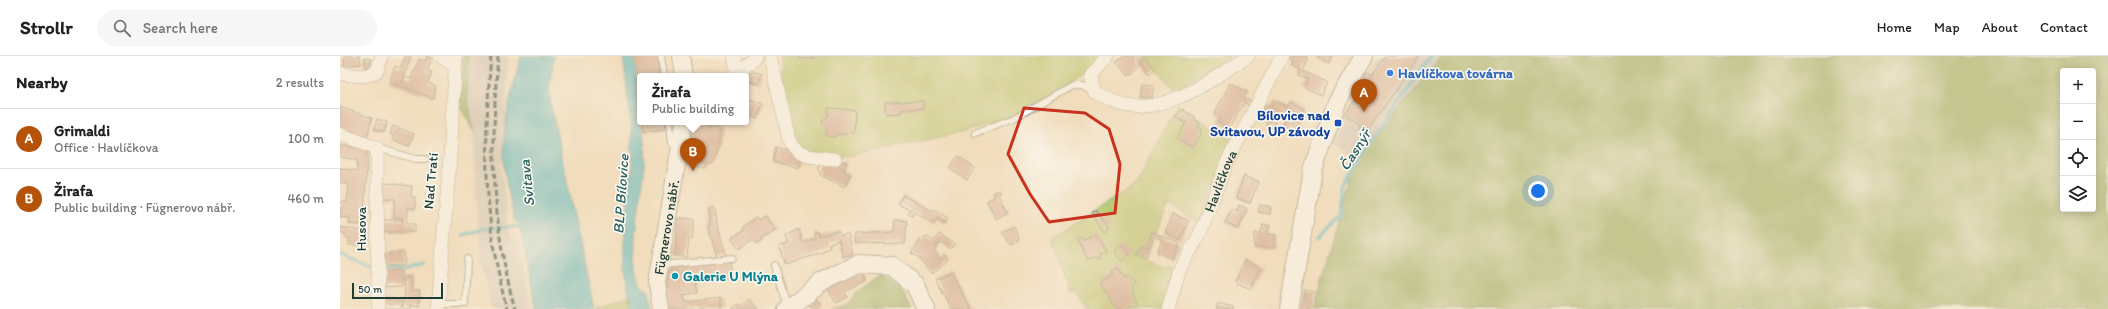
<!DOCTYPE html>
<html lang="en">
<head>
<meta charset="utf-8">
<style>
  body { margin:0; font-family:Itim,sans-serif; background:#f6f6f6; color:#222 }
  .controls { position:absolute; right:12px; top:12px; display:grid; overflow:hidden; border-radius:4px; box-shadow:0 2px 10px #0003 }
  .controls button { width:36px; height:36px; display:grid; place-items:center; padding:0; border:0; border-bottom:1px solid #e0e0e0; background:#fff; color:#222; font:20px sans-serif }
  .scale { position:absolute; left:12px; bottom:10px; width:91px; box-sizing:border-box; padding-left:4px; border:2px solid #1f3d34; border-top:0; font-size:11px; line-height:14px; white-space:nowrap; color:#1f3d34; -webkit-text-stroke:3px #fdfcf7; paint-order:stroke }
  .you { position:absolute; left:1198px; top:135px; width:14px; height:14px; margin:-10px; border:3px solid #fff; border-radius:50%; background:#1a73e8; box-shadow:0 0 0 6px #1a73e833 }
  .badge { display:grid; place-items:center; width:26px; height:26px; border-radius:50%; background:#b45309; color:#fff; font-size:13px; font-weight:700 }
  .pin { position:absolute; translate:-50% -33px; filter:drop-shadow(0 1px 2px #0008) }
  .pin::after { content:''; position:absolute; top:21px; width:14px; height:12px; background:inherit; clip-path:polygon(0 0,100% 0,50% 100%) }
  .popup { position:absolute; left:297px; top:17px; width:112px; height:52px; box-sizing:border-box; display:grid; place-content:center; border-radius:4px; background:#fff; filter:drop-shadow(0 1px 3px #0005); font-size:13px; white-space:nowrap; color:#767676 }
  .popup b { font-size:15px; color:#222 }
  .popup::after { content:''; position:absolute; left:50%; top:100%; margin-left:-8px; border:8px solid transparent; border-top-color:#fff }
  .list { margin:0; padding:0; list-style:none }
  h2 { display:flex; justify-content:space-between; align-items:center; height:52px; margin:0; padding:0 16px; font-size:17px }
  h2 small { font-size:13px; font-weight:400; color:#767676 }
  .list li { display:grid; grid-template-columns:26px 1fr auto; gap:12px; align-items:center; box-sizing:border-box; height:60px; padding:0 16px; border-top:1px solid #e0e0e0 }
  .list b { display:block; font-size:15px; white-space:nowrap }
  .list p { margin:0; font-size:13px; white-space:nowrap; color:#767676 }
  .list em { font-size:13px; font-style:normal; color:#767676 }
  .icon { flex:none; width:22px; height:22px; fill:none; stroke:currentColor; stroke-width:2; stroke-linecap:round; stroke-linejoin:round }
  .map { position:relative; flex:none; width:1768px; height:253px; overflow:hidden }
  header { display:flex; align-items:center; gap:24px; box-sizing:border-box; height:56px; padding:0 20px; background:#fff; border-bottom:1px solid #e0e0e0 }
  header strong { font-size:19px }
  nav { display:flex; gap:22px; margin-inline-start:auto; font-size:14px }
  .search { width:280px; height:36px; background:#f6f6f6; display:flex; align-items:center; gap:10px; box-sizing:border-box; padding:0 14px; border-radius:22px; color:#767676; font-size:15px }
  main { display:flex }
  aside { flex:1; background:#fff }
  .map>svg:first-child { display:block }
  .industrial { fill:#ccc2b9 }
  .green { fill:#b4c467; stroke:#6a804e }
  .forest { fill:#8faa5c; stroke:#577448; fill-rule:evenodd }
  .water { fill:#4bb6c7; stroke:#357a7e }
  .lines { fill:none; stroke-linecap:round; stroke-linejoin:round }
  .stream { stroke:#4bb6c7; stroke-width:3.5 }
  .building { fill:#cc9d89 }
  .service-casing { stroke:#888d78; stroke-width:8 }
  .minor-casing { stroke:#888d78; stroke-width:14 }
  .tertiary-casing { stroke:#888d78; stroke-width:18 }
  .secondary-casing { stroke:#888d78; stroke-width:20 }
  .service { stroke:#fff; stroke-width:6 }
  .minor { stroke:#fff; stroke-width:13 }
  .tertiary { stroke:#fff; stroke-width:16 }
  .secondary { stroke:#fff; stroke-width:18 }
  .rail { stroke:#1f3d34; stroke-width:3; stroke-dasharray:6 3; stroke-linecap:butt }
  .marked { fill:none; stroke:#c8321e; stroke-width:3; stroke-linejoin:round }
  .shop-dot { fill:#3f7fe0; stroke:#fdfcf7; stroke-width:1.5 }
  .transit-dot { fill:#1a4fb4; stroke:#fdfcf7; stroke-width:1.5 }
  .culture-dot { fill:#0f9aa8; stroke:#fdfcf7; stroke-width:1.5 }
  .labels { text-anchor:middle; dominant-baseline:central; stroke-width:3; stroke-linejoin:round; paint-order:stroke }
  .shop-label { font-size:14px; font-weight:bold; fill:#366cbe; stroke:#fdfcf7; text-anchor:start }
  .transit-label { font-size:14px; font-weight:bold; fill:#164399; stroke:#fdfcf7; text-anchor:end }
  .street-label { font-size:14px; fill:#1f3d34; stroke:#fdfcf7 }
  .culture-label { font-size:14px; font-weight:bold; fill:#0d838f; stroke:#fdfcf7; text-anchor:start }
  .water-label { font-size:15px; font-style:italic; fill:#2c6160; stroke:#fdfcf7 }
</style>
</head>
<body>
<header>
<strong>Strollr</strong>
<div class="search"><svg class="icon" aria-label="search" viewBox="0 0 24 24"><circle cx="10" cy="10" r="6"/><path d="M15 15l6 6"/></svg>Search here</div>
<nav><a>Home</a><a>Map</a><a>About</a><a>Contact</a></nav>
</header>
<main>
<aside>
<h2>Nearby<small>2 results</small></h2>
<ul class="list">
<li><span class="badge">A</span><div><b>Grimaldi</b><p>Office · Havlíčkova</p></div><em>100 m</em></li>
<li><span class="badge">B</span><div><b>Žirafa</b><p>Public building · Fügnerovo nábř.</p></div><em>460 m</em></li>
</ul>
</aside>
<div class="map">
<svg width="1768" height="253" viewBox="0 0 1768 253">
  <rect width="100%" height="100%" fill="#fdfcf7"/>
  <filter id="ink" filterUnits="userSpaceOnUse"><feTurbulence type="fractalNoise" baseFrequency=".025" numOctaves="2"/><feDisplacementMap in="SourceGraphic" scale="8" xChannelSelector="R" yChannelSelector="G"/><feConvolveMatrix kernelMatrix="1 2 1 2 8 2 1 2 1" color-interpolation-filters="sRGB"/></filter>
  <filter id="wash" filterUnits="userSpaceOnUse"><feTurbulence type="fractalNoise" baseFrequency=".012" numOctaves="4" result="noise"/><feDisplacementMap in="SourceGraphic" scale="16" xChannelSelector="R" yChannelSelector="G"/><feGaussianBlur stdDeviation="0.9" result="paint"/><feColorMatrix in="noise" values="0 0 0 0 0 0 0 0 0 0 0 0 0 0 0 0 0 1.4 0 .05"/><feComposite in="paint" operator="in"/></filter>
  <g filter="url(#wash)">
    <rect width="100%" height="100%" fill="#f1ddbc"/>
    <!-- industrial -->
    <g class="industrial">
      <path d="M129,0H168L166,60L162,112L168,175L179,188L192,253H152L141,209L135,121L134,75L127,41Z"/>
      <path d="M1039,0H1102L1018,104L995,87L1005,56L1024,21Z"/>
    </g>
    <!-- green -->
    <g class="green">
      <path d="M439,0H760L746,15L709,41L667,62L623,76L507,101L464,95L456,89L459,82L451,76Z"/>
      <path d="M805,0H890L844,29L833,32Z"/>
      <path d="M837,49L894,85L859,167L829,148L816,177L812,176L805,192L800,190L796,199L802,201V203L827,212L828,209L835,212L823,253H747L736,236L731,238L712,182L797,128Z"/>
      <path d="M289,240L292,249L282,253H254Z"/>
    </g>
    <!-- forest -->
    <g class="forest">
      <path d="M123,0H129L127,41L134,75L120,49Z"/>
      <path d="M1102,0H1768V253H975L982,222L1018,104ZM1723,15H1753V153H1723Z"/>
      <path d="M540,219L562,235L572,253H491L506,249L520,234Z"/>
    </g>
    <!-- water -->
    <g class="water">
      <path d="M181,0H214L209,32L211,50L254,253H196L179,166H175C170,143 163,118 164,93C164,62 173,30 181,0Z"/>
      <path d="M283,0H294L300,66H302C304,80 305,95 304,109C302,137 286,212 305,233H308L312,253H294C276,207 289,154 292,106C293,70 287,35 283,0Z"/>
    </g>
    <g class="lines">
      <!-- stream -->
      <g class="stream">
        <path d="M123,179L143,173L185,170"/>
        <path d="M979,181L1001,160L1006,129L1034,83L1091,0"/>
        <path d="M0,199L35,212"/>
        <path d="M41,212L64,214L84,209"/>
      </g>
    </g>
    <g id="blocks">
      <!-- building -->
      <g class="building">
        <path d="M5,0H20L21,8L4,10Z"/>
        <path d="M65,0H71L62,28L65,21L71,23L79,3L85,5L87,0L92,2L87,15L92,16L88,27L96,30L93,42L49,26L55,10L61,12Z"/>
        <path d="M294,0H317L319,20H300V43Z"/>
        <path d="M460,0H474V2L460,3Z"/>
        <path d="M784,0H797L799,3L797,5L800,8L792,18L791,17L788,19L776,6Z"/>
        <path d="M944,0H965L969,2L963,15L987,26L981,39L964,31L968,23L959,19L961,14L952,10L954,5Z"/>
        <path d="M978,0H993L989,8L977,2Z"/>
        <path d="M1046,0H1079L1027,76L1019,71L1021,69L1005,58L1029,24L1024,21L1027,16L1032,19Z"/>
        <path d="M805,1L815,13L810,18L800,6Z"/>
        <path d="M25,2L31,3L30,10L25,11Z"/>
        <path d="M415,16L422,18L418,28L407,25L409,17Z"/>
        <path d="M890,27L908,36L904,42L911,45L909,49L904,47L889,72L878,66L881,60L875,57Z"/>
        <path d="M802,28L814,29L812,42L800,41Z"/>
        <path d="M410,43L423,48L417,63L406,59Z"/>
        <path d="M583,45L584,52L561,54V57L546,58L545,46Z"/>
        <path d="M920,45L931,51L934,45L948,51L951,46L965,53L955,76L949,73L948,77L941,73L945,63L938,60L933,69L937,71L936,74L926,69L930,61L927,60L929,56L922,53L917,65L912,62Z"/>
        <path d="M0,51L32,62L27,80L0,72Z"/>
        <path d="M488,52L515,54L514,77L506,76V79L496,78V81L486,80L487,70L483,68L482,65L488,60Z"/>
        <path d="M842,53L855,61L854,63L860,67L858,69L862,72L860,76L862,77L853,92L837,82L846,67L835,61Z"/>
        <path d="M37,63L47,66L44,76L34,74Z"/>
        <path d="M302,66H325L326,73L303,76Z"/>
        <path d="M355,66H369L368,73L380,72L379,89L372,109L367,108L366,113L347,109Z"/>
        <path d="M53,70L74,78L69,90L52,84L54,80L50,78Z"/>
        <path d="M0,89L26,94L28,97L23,169L9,168L10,162L0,161L2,145L7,146L9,129L0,127V112L17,115V104L0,101Z"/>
        <path d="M436,91L454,96L461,100L458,112L433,106Z"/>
        <path d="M618,100L635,112L627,124L610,112Z"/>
        <path d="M494,105L507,106L503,115L510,118L504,131L480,119V115L478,113L481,107L491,109Z"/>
        <path d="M904,120L919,126L910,147L896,142Z"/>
        <path d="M44,127L72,130L71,141H75V153L68,152L67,167L75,168V176H42L41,164H63V162L54,161L55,143L45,142L42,144Z"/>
        <path d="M660,134L662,137L659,139L668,156L656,163L647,145L655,140L654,137Z"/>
        <path d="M563,139L592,155L593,153L608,162L605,168L597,162L594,167L574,156L572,160L568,158L570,154L558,148Z"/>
        <path d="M899,149L907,153L898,173L885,167L892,153L897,156Z"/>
        <path d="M920,149L931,151L930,158L918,156Z"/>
        <path d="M369,152H375L377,167L386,199L377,201L368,170L370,169Z"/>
        <path d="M755,154L770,172L765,176L752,157Z"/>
        <path d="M833,158L849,165L840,184L825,177Z"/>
        <path d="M425,160L435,174L421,183L422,185L417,188L413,183L399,193L392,182L404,174L403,171L416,161L418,164Z"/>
        <path d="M338,162L354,163L352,183H349L347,201L335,200Z"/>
        <path d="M555,164L567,165L565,188L514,187L515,178L554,176Z"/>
        <path d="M923,168L930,170L927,178L935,179L934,192L914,191L915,177H921Z"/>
        <path d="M674,170L679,181L678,182L679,185L671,189L662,176Z"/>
        <path d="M0,171L22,175V189H9V182H5V177H0Z"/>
        <path d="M459,173L463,187L475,182L474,176H478L479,180L498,175L500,180L508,178L513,198L503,201L499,184L489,188L490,192L483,195L484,196L445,209L439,191L449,187L446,180Z"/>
        <path d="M812,176L839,187L832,203L817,196L822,184L814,180L806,202L796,199L800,190L805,192Z"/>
        <path d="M599,178L615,188L610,193L601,186L594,194L601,203L605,199L608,204L591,217L578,201L571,197L581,183L583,184L586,180L593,185Z"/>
        <path d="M756,178L766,195L761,198L760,203L755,202L748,206L738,185L740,182L743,185Z"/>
        <path d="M782,188L790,198L782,205L774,195Z"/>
        <path d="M50,196H64L65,210L43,209V198H50Z"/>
        <path d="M389,204L391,222L355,227L357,237L344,239L345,246L381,242V253H364V251L354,253H328L327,218L334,211Z"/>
        <path d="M905,204L921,212L911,233L895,226Z"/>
        <path d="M778,213L784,223L786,221L795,228L791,232L797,247L786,253H777L775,250H774L760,227L773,219L772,216Z"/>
        <path d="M62,215V231L43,232V216Z"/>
        <path d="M610,215L631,253H611L595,223Z"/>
        <path d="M524,217L527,225L505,236L508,241L496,247L488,233L516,219Z"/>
        <path d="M64,221H72V235H80L79,250L71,249V253H63L65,235Z"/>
        <path d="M965,234L976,236L973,253H961Z"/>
        <path d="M476,242L482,249L473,253L468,248Z"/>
        <path d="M45,243L59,246L60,243H62L61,253H43Z"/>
        <path d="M409,243L418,253H392L398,248L400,251Z"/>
        <path d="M878,247L893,251V253H876Z"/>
      </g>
    </g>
  </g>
  <g filter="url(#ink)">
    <use href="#blocks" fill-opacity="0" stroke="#888d78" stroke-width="1"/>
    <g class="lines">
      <!-- service casing -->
      <g class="service-casing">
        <g id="service">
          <path d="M321,0L324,20"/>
          <path d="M330,66L332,87L338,91"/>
          <path d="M635,77L674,62L732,29H742L753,35"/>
          <path d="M37,92L76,103H85"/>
          <path d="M322,209L392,202"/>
          <path d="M434,209L447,251"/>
          <path d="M98,248H125L127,203"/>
        </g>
      </g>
      <!-- minor casing -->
      <g class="minor-casing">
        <g id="minor">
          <path d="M100,0L115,10"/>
          <path d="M394,0L397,15"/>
          <path d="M430,0L449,84C456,103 477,101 495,103"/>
          <path d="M768,0L750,19L755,36C762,40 769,44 777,47C820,63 874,23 908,0"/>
          <path d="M397,15L413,4L415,0"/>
          <path d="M0,17C14,20 24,22 37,15L42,0"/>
          <path d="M0,78L37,92L38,253"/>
          <path d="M98,253L110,100L116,0"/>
          <path id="s1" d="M828,253L840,212L859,180L887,106L942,0"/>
        </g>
      </g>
      <!-- tertiary casing -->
      <g class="tertiary-casing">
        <g id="tertiary">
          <path d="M341,0L344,20"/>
          <path id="s2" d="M321,253L317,227L344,66"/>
        </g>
      </g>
      <!-- secondary casing -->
      <g class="secondary-casing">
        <g id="secondary">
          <path d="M447,253L482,226L519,208L552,210L575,229L586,253"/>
          <path d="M949,253L973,114L997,46L1024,0"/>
        </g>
      </g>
      <!-- service -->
      <use href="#service" class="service"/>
      <!-- minor -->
      <use href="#minor" class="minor"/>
      <!-- tertiary -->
      <use href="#tertiary" class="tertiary"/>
      <!-- secondary -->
      <use href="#secondary" class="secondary"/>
      <!-- rail -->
      <g class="rail">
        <path d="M151,0C144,88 143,167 167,253"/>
        <path d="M158,0C151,88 151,168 175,253"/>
      </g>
    </g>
  </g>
  <!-- marked area -->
  <path d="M0 0H1768V253H0ZM684,52L745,57L769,73L780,108L775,157L709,166L690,138L668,98Z" fill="#f1ddbc" fill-opacity=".55" fill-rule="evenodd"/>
  <path class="marked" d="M684,52L745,57L769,73L780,108L775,157L709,166L690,138L668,98Z"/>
  <!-- markers -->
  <circle class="shop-dot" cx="1050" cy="17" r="4"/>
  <rect class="transit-dot" x="994" y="63" width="8" height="8" rx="2"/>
  <circle class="culture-dot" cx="335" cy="220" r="4"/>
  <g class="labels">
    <!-- shop labels -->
    <g class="shop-label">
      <text x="1058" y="17">Havlíčkova továrna</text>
    </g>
    <!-- transit labels -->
    <g class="transit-label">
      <text x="990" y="59">Bílovice nad<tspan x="990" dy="16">Svitavou, UP závody</tspan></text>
    </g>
    <!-- street labels -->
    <g class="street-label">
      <text transform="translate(91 125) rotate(-85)">Nad Tratí</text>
      <text stroke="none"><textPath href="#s1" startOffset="139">Havlíčkova</textPath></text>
      <text stroke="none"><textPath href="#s2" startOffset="83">Fügnerovo nábř.</textPath></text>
      <text transform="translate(21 173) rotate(-90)">Husova</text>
    </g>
    <!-- culture labels -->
    <g class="culture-label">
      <text x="343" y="220">Galerie U Mlýna</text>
    </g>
    <!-- water labels -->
    <g class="water-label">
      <text transform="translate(1015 94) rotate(-57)">Časnýř</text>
      <text transform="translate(187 127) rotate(-96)">Svitava</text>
      <text transform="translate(281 138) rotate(-86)">BLP Bílovice</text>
    </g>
  </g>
</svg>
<div class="controls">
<button>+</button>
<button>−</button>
<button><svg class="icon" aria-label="locate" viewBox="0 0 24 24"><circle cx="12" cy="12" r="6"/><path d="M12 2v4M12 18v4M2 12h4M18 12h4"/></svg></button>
<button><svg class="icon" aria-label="layers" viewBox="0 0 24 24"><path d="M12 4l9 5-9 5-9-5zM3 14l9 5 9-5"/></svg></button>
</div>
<div class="scale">50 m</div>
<div class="you"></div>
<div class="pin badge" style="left:1024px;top:56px">A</div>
<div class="pin badge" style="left:353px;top:115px">B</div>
<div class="popup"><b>Žirafa</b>Public building</div>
</div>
</main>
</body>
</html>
